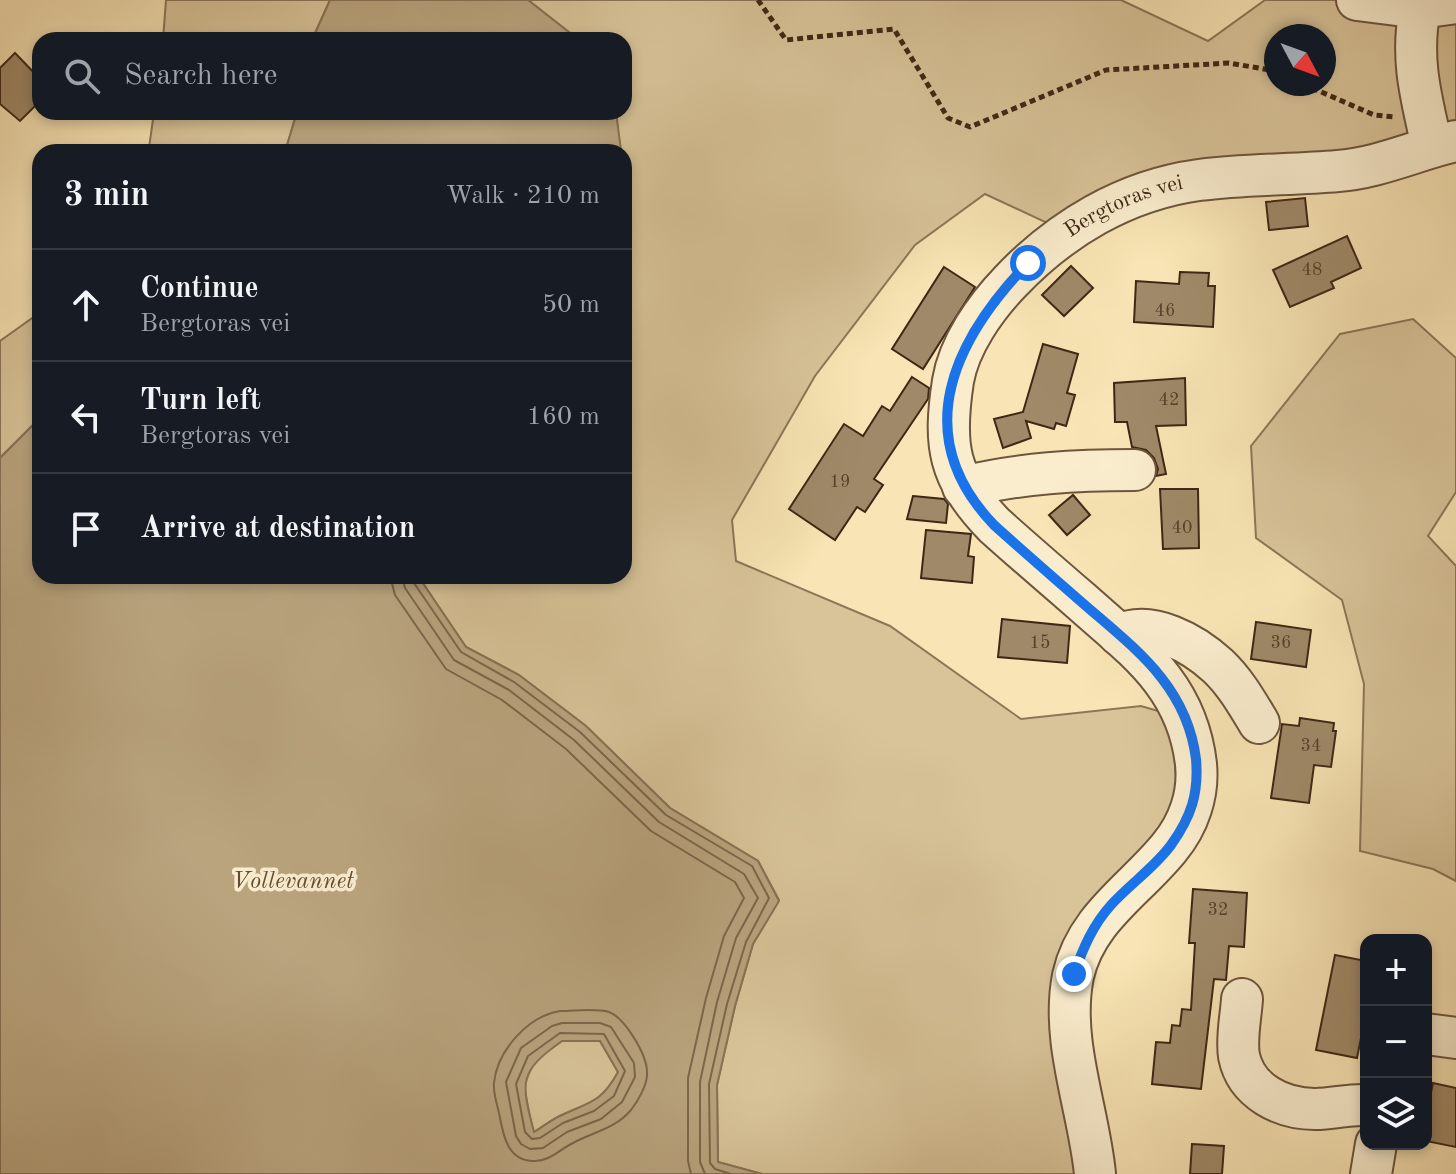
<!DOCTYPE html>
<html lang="en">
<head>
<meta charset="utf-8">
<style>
  body { margin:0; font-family:"Old Standard TT",serif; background:#242831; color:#f1f3f6 }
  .controls { position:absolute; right:24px; bottom:24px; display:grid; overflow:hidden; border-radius:16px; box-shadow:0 4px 12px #0003 }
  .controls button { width:72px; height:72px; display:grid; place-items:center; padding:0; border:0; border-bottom:2px solid #363941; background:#171b24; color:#f1f3f6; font:40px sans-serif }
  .compass { position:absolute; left:1264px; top:24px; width:72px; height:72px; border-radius:50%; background:#171b24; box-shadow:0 4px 12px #0003; rotate:131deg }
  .stop { position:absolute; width:24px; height:24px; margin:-18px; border:6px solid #1a73e8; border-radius:50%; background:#fff }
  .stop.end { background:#1a73e8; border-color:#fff; box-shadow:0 2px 8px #0008 }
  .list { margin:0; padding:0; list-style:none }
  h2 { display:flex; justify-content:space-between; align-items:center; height:104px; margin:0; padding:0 32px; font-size:34px }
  h2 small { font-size:26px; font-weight:400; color:#9ea1a6 }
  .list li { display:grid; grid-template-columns:52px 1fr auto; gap:24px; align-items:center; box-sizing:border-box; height:112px; padding:0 32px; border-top:2px solid #363941 }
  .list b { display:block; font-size:30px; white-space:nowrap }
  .list p { margin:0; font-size:26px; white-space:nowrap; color:#9ea1a6 }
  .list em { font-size:26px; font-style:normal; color:#9ea1a6 }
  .icon { flex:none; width:44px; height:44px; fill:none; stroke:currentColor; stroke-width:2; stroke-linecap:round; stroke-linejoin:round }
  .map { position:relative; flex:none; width:1456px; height:1174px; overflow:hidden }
  .search { position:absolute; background:#171b24; box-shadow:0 4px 12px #0003; left:32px; top:32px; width:600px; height:88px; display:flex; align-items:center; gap:20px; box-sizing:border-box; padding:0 28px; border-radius:24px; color:#9ea1a6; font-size:30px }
  .panel { position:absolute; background:#171b24; box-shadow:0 4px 12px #0003; left:32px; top:144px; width:600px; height:440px; border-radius:24px }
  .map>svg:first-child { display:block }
  .green { fill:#d9c499; stroke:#8c7657; stroke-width:2; fill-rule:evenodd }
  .water { fill:#b9a47e; stroke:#887254; stroke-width:2; fill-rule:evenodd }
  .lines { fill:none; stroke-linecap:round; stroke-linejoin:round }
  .shore { stroke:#7c664a; stroke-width:2 }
  .building { fill:#9f8968; stroke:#3f2715; stroke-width:2 }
  .minor-casing { stroke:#6d563d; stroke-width:44 }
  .path { stroke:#3f2715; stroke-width:5; stroke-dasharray:6 4; stroke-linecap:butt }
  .minor { stroke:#faedce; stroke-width:40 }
  .route { stroke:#1a73e8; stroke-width:10 }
  .labels { text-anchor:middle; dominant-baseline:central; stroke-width:7; stroke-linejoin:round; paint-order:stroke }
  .number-label { font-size:18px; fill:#57402a }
  .street-label { font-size:22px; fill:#3f2715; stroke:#faedce }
  .water-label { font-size:24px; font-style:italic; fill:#644c34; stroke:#faedce }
</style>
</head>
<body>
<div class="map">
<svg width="1456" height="1174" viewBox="0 0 1456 1174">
  <rect width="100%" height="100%" fill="#f8e4b4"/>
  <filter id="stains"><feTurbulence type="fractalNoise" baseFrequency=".0025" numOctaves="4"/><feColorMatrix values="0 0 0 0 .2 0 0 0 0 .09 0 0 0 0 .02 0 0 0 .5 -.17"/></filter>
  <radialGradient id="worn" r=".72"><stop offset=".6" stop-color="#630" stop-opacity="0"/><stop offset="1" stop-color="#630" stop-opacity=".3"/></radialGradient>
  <!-- green -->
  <g class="green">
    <path d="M166,0H330L312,40H163Z"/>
    <path d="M528,0H1121L1208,41L1265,0H1456V142L1214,184L1060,229L985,194L915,245L815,376L732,520L736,561L890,626L1021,719L1141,706L1172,715L1179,831L1077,965L1085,1174H762L718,1162L717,1085L735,1006L753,944L779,900L758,861L670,808L586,726L519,675L466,647L418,576H624V152H620L616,112H624V40H579ZM1276,36H1324V84H1276Z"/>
    <path d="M154,112H297L285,152H143L149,148Z"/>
    <path d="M40,210V418L0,458V341L35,316Z"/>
    <path d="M1413,319L1456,358V492L1428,536L1456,566V881L1433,869L1360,851L1364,684L1342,600L1256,538L1251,446L1340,334Z"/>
    <path d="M562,1041H600L618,1072C602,1102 590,1102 562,1115C552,1119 543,1127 533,1133L524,1086L534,1061Z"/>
  </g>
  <!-- water -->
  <g class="water">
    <path d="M330,0H528L579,40H312Z"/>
    <path d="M297,112H616L621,150L285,152Z"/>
    <path d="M40,418V576H418L466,647L519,675L586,726L670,808L758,861L779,901L753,944L735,1006L717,1085L718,1162L762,1174H0V458ZM562,1041H600L618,1072C602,1102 590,1102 562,1115C552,1119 543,1127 534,1132C521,1082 518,1072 562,1041Z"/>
  </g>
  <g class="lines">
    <!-- shore -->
    <g class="shore">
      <path d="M390,576L395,595L446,669L502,700L566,749L651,831L735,882L744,898L724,936L706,998L688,1078V1161L691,1174"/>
      <path d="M402,576L405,588L454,660L509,690L574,740L659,822L744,874L758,898L736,938L717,1002L700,1082V1162L705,1174"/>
      <path d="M412,576L414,583L461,652L514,682L580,732L666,815L752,866L769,898L746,942L727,1004L709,1084L710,1163L715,1169L731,1174"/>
      <path d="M560,1011C575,1011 595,1008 609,1012C625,1018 647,1055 647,1072C648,1084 638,1101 631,1110C615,1129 593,1132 573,1143C560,1149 550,1161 535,1161C507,1162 503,1134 499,1113C497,1104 493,1093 494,1083C497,1051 528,1016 560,1011Z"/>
      <path d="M562,1023H600L611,1027L634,1063L635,1077L622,1102L601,1119L567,1132L543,1148L530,1149L521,1144L516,1136L506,1082L521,1048L552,1026Z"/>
      <path d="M560,1033L604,1034L625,1071L614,1096L594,1111L563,1123L540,1138L532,1139L525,1132L516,1084L528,1056Z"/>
    </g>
  </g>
  <!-- building -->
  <g class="building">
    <path d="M15,53L40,79V101L20,121L0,104V68Z"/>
    <path d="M1305,198L1308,226L1269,230L1266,202Z"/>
    <path d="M1347,236L1361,268L1331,282L1334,288L1290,307L1273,270Z"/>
    <path d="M1071,266L1093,288L1064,316L1042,295Z"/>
    <path d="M944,267L975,287L923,369L892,349Z"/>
    <path d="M1180,272L1209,273L1208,286H1215L1213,327L1134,322L1136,281L1179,284Z"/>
    <path d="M1043,344L1078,354L1067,393L1075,395L1066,426L1056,423L1054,429L1026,421L1031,438L1003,448L994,419L1023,412Z"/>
    <path d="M912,377L929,388L928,399L874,479L883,485L865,512L857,507L835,540L789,509L844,424L863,436L882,406L890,411Z"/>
    <path d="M1185,378L1186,425L1156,426L1166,474L1156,476L1158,469L1154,458L1146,450L1132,447L1127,422H1115L1114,383Z"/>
    <path d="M1160,489H1198L1199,548L1163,549Z"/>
    <path d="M1073,495L1090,515L1067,535L1049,515Z"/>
    <path d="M913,496L944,499L948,504L946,523L907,519Z"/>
    <path d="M926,530L971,534L968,556L974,557L972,583L921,578Z"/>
    <path d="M1002,619L1070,626L1067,663L998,657Z"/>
    <path d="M1256,622L1311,630L1306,667L1251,659Z"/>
    <path d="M1300,718L1334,723L1333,731H1336L1331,767L1314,765L1309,803L1271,798L1282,724L1299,726Z"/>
    <path d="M1193,889L1247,893L1244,947L1229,946L1226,980L1214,979L1201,1089L1152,1084L1156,1042L1170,1043L1172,1025L1180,1026L1182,1009L1191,1010L1195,943H1189Z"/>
    <path d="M1335,955L1366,961V1013L1357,1058L1316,1050Z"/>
    <path d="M1433,1083L1456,1088V1147L1426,1141V1117Z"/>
    <path d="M1192,1144L1224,1146L1222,1174H1190Z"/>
  </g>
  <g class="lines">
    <!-- minor casing -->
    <g class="minor-casing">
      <g id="minor">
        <path d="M1357,0L1420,8L1456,3"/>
        <path d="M1420,8C1410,59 1421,97 1432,146"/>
        <path d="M963,487C1020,473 1077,470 1135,470"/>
        <path d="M1119,635C1151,619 1194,644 1218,666C1235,682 1247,703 1259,723"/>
        <path d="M1242,999C1241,1016 1236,1038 1239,1056C1246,1091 1281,1109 1315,1109C1333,1109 1349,1104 1366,1105"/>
        <path d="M1426,1034L1456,1038"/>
        <path id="s1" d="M1095,1174C1089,1110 1060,1041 1073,976C1086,918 1134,891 1169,848C1189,824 1199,794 1196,764C1187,685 1136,650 1081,601C1052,576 1023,551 994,525C948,477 943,446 953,381C959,345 985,308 1010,282C1060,229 1125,190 1199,180C1245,174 1292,175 1338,171C1379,168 1416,150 1456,141"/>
        <path d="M1371,1174L1376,1144"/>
      </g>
    </g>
    <!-- path -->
    <g class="path">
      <path d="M758,0L786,40L894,29L948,118L970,127L1106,70L1229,63L1276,71"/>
      <path d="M1303,84L1374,115L1394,117"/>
    </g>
    <!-- minor -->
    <use href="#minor" class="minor"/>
  </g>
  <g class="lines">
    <!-- route -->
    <path class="route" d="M1028,263C953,341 908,435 994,525C1024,552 1055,579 1086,606C1137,650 1187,687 1196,759C1199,794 1191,817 1171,845C1155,867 1130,884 1111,905C1093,925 1083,948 1074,974"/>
  </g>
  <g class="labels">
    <!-- number labels -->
    <g class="number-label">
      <text x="1312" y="270">48</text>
      <text x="1165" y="311">46</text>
      <text x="1169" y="400">42</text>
      <text x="840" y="482">19</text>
      <text x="1182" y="528">40</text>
      <text x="1040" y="643">15</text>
      <text x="1281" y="643">36</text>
      <text x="1311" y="746">34</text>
      <text x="1218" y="910">32</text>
    </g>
    <!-- street labels -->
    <g class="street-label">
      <text stroke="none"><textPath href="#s1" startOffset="1186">Bergtoras vei</textPath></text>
    </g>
    <!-- water labels -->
    <g class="water-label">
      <text x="293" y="882">Vollevannet</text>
    </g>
  </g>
  <rect width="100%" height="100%" filter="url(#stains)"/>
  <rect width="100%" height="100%" fill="url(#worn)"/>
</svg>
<div class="controls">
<button>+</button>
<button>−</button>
<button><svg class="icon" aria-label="layers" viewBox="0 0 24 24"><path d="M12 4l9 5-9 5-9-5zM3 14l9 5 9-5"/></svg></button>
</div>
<svg class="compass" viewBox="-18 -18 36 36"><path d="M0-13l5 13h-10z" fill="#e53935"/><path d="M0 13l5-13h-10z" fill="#9ea1a6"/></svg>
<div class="stop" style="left:1028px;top:263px"></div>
<div class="stop end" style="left:1074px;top:974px"></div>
<div class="search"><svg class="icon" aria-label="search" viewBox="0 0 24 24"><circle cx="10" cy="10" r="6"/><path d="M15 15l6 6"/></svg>Search here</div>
<section class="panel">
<h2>3 min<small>Walk · 210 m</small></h2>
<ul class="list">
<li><svg class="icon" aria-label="ahead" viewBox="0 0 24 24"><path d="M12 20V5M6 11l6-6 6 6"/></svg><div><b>Continue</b><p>Bergtoras vei</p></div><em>50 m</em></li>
<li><svg class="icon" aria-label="left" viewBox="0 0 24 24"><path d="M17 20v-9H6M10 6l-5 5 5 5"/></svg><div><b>Turn left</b><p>Bergtoras vei</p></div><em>160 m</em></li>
<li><svg class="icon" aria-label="arrive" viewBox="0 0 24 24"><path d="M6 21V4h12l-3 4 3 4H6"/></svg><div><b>Arrive at destination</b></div></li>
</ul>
</section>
</div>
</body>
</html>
